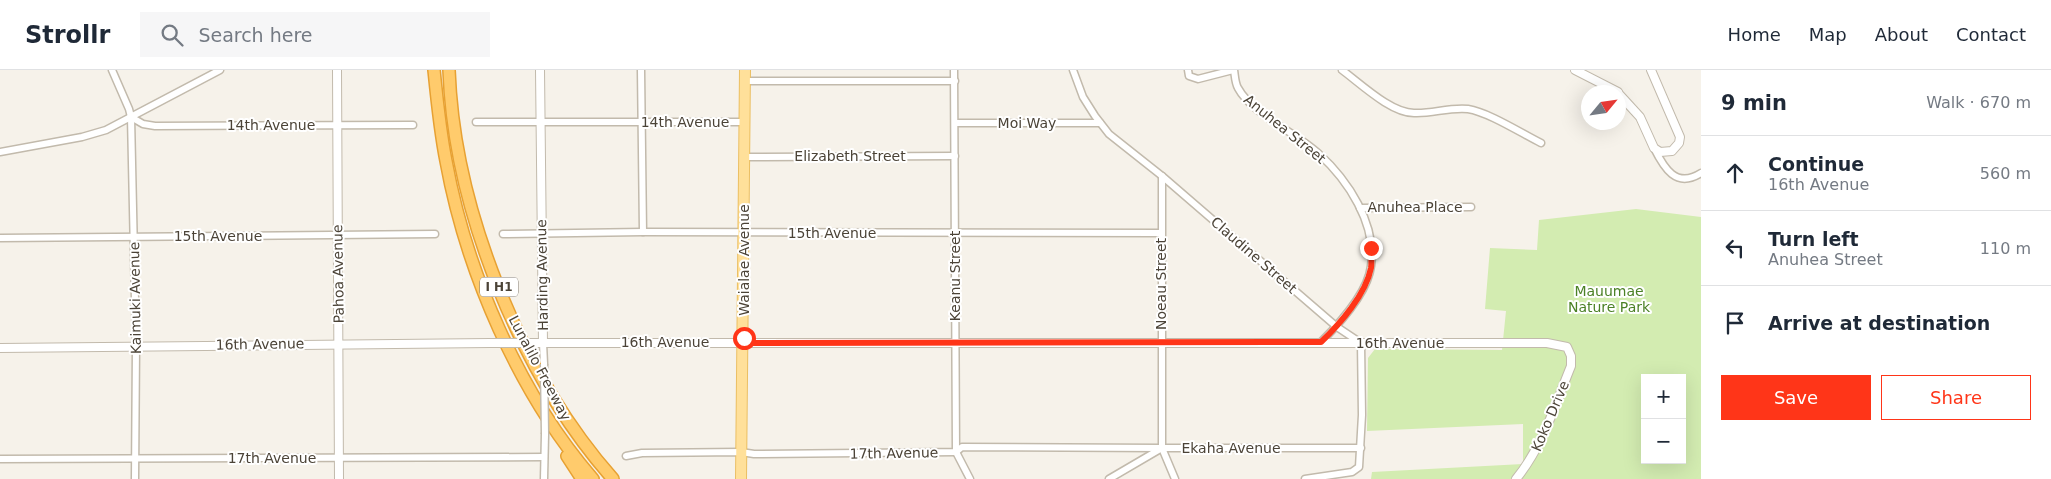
<!DOCTYPE html>
<html lang="en">
<head>
<meta charset="utf-8">
<style>
  body { margin:0; font-family:"DejaVu Sans",sans-serif; background:#f6f6f7; color:#1f2937 }
  .controls { position:absolute; right:15px; bottom:15px; display:grid; overflow:hidden; border-radius:0px; box-shadow:0 5px 20px #0002 }
  .controls button { width:45px; height:45px; display:grid; place-items:center; padding:0; border:0; border-bottom:1px solid #e0e1e3; background:#fff; color:#1f2937; font:25px sans-serif }
  .compass { position:absolute; left:1581px; top:15px; width:45px; height:45px; border-radius:50%; background:#fff; box-shadow:0 5px 20px #0002; rotate:61deg }
  .stop { position:absolute; width:15px; height:15px; margin:-11px; border:4px solid #ff3518; border-radius:50%; background:#fff }
  .stop.end { background:#ff3518; border-color:#fff; box-shadow:0 1px 5px #0008 }
  .list { margin:0; padding:0; list-style:none }
  h2 { display:flex; justify-content:space-between; align-items:center; height:65px; margin:0; padding:0 20px; font-size:21px }
  h2 small { font-size:16px; font-weight:400; color:#747a83 }
  .list li { display:grid; grid-template-columns:32px 1fr auto; gap:15px; align-items:center; box-sizing:border-box; height:75px; padding:0 20px; border-top:1px solid #e0e1e3 }
  .list b { display:block; font-size:19px; white-space:nowrap }
  .list p { margin:0; font-size:16px; white-space:nowrap; color:#747a83 }
  .list em { font-size:16px; font-style:normal; color:#747a83 }
  .actions { display:flex; gap:10px; padding:15px 20px }
  .actions a { flex:1; padding:11px 0; border:1px solid #ff3518; border-radius:0px; text-align:center; font-size:18px; color:#ff3518 }
  .actions .main { background:#ff3518; color:#fff }
  .icon { flex:none; width:28px; height:28px; fill:none; stroke:currentColor; stroke-width:2; stroke-linecap:round; stroke-linejoin:round }
  .map { position:relative; flex:none; width:1701px; height:409px; overflow:hidden }
  header { display:flex; align-items:center; gap:30px; box-sizing:border-box; height:70px; padding:0 25px; background:#fff; border-bottom:1px solid #e0e1e3 }
  header strong { font-size:24px }
  nav { display:flex; gap:28px; margin-inline-start:auto; font-size:18px }
  .search { width:350px; height:45px; background:#f6f6f7; display:flex; align-items:center; gap:12px; box-sizing:border-box; padding:0 18px; border-radius:0px; color:#747a83; font-size:19px }
  main { display:flex }
  aside { flex:1; background:#fff }
  .map>svg:first-child { display:block }
  .green { fill:#d3ecb1; fill-rule:evenodd }
  .lines { fill:none; stroke-linecap:round; stroke-linejoin:round }
  .minor-casing { stroke:#c2baac; stroke-width:9 }
  .tertiary-casing { stroke:#c2baac; stroke-width:10 }
  .primary-casing { stroke:#ebbf63; stroke-width:12 }
  .motorway-casing { stroke:#e7a133; stroke-width:14 }
  .minor { stroke:#fff; stroke-width:6 }
  .tertiary { stroke:#fff; stroke-width:8 }
  .primary { stroke:#ffe09a; stroke-width:10 }
  .motorway { stroke:#ffcb6c; stroke-width:11 }
  .minor-bridge-casing { stroke:#c2baac; stroke-width:9; stroke-linecap:butt }
  .tertiary-bridge-casing { stroke:#c2baac; stroke-width:10; stroke-linecap:butt }
  .minor-bridge { stroke:#fff; stroke-width:6 }
  .tertiary-bridge { stroke:#fff; stroke-width:8 }
  .route { stroke:#ff3518; stroke-width:6 }
  .labels { text-anchor:middle; dominant-baseline:central; stroke-width:4; stroke-linejoin:round; paint-order:stroke }
  .shield { fill:#fff; stroke:#817b73; stroke-width:1 }
  .shield-label { font-size:12px; font-weight:bold; fill:#4b4337 }
  .street-label { font-size:14px; fill:#4b4337; stroke:#fff }
  .park-label { font-size:14px; fill:#4b8126; stroke:#fff }
</style>
</head>
<body>
<header>
<strong>Strollr</strong>
<div class="search"><svg class="icon" aria-label="search" viewBox="0 0 24 24"><circle cx="10" cy="10" r="6"/><path d="M15 15l6 6"/></svg>Search here</div>
<nav><a>Home</a><a>Map</a><a>About</a><a>Contact</a></nav>
</header>
<main>
<div class="map">
<svg width="1701" height="409" viewBox="0 0 1701 409">
  <rect width="100%" height="100%" fill="#f6f2ea"/>
  <!-- green -->
  <path class="green" d="M1636,139L1701,147V409H1371L1372,402L1523,394V354L1367,361L1368,288L1375,279L1502,280L1506,241L1485,239L1490,178L1537,180L1539,150ZM1645,308H1682V390H1645Z"/>
  <g class="lines">
    <!-- minor casing -->
    <g class="minor-casing">
      <g id="minor">
        <path d="M112,0L129,39L131,47L136,276L135,409"/>
        <path d="M641,0L643,162"/>
        <path d="M954,0L956,382L970,409"/>
        <path d="M1073,0L1083,27L1095,46L1109,64L1162,106L1337,257L1361,273L1362,345L1359,397L1352,402L1305,409"/>
        <path d="M1188,0L1189,6L1198,9L1233,0"/>
        <path d="M1234,0C1235,6 1235,13 1238,18C1252,44 1295,62 1318,83C1348,110 1377,154 1371,196C1368,222 1339,254 1321,272"/>
        <path d="M1342,0C1361,14 1391,43 1414,43C1432,44 1449,37 1468,39C1488,42 1521,63 1541,73"/>
        <path d="M745,11H955"/>
        <path d="M131,47L143,54L155,56L413,55"/>
        <path d="M476,52H745"/>
        <path d="M955,53H1100"/>
        <path d="M1654,78C1664,98 1676,119 1701,103"/>
        <path d="M0,82L82,67L106,60L220,0"/>
        <path d="M744,87L955,86"/>
        <path d="M1162,106V378L1175,409"/>
        <path d="M1360,138L1471,137"/>
        <path d="M503,164L643,162L1161,163"/>
        <path d="M0,168L435,164"/>
        <path d="M543,273L544,294"/>
        <path d="M626,386L642,383L741,382L754,384L956,382L962,377L1162,378"/>
        <path d="M0,389L544,387"/>
        <path d="M544,409L545,364"/>
        <path d="M1109,409L1162,378H1361"/>
      </g>
    </g>
    <!-- tertiary casing -->
    <g class="tertiary-casing">
      <g id="tertiary">
        <path d="M337,0L339,409"/>
        <path d="M540,0L543,273"/>
        <path d="M1575,0L1618,22"/>
        <path d="M1618,23L1640,47L1654,78L1660,82L1672,81L1679,73L1680,67L1651,0"/>
        <path d="M527,273H1547L1567,277L1571,286V296C1555,335 1543,376 1516,409"/>
        <path d="M0,278L490,273"/>
      </g>
    </g>
    <!-- primary casing -->
    <g class="primary-casing">
      <path id="primary" d="M741,409L745,0"/>
    </g>
    <!-- motorway casing -->
    <g class="motorway-casing">
      <g id="motorway">
        <path d="M434,0C437,30 440,61 446,91C466,201 519,324 593,409"/>
        <path d="M449,0C454,139 521,305 613,409"/>
        <path d="M567,386L582,409"/>
      </g>
    </g>
    <!-- minor -->
    <use href="#minor" class="minor"/>
    <!-- tertiary -->
    <use href="#tertiary" class="tertiary"/>
    <!-- primary -->
    <use href="#primary" class="primary"/>
    <!-- motorway -->
    <use href="#motorway" class="motorway"/>
    <!-- minor-bridge casing -->
    <g class="minor-bridge-casing">
      <path id="minor-bridge" d="M544,294L545,364"/>
    </g>
    <!-- tertiary-bridge casing -->
    <g class="tertiary-bridge-casing">
      <path id="tertiary-bridge" d="M490,273H527"/>
    </g>
    <!-- minor-bridge -->
    <use href="#minor-bridge" class="minor-bridge"/>
    <!-- tertiary-bridge -->
    <use href="#tertiary-bridge" class="tertiary-bridge"/>
  </g>
  <g class="lines">
    <!-- route -->
    <path class="route" d="M744,268V273L1321,272C1340,254 1366,224 1371,198C1372,192 1371,184 1371,178"/>
  </g>
  <g class="labels">
    <!-- shield labels -->
    <rect class="shield" x="480" y="207.5" width="38" height="19" rx="4"/>
    <g class="shield-label">
      <text x="499" y="217">I H1</text>
    </g>
    <!-- street labels -->
    <g class="street-label">
      <text x="685" y="52">14th Avenue</text>
      <text x="1027" y="53">Moi Way</text>
      <text x="271" y="55">14th Avenue</text>
      <text transform="translate(1285 59) rotate(39)">Anuhea Street</text>
      <text x="850" y="86">Elizabeth Street</text>
      <text x="1415" y="137">Anuhea Place</text>
      <text x="832" y="163">15th Avenue</text>
      <text x="218" y="166">15th Avenue</text>
      <text transform="translate(1254 185) rotate(41)">Claudine Street</text>
      <text transform="translate(744 190) rotate(-90)">Waialae Avenue</text>
      <text transform="translate(338 204) rotate(-91)">Pahoa Avenue</text>
      <text transform="translate(542 205) rotate(-91)">Harding Avenue</text>
      <text transform="translate(955 206) rotate(-90)">Keanu Street</text>
      <text transform="translate(1161 214) rotate(-90)">Noeau Street</text>
      <text transform="translate(135 228) rotate(-91)">Kaimuki Avenue</text>
      <text x="665" y="272">16th Avenue</text>
      <text x="1400" y="273">16th Avenue</text>
      <text transform="translate(260 274) rotate(-1)">16th Avenue</text>
      <text transform="translate(540 298) rotate(62)">Lunalilo Freeway</text>
      <text transform="translate(1550 346) rotate(-67)">Koko Drive</text>
      <text x="1231" y="378">Ekaha Avenue</text>
      <text transform="translate(894 383) rotate(-1)">17th Avenue</text>
      <text x="272" y="388">17th Avenue</text>
    </g>
    <!-- park labels -->
    <g class="park-label">
      <text x="1609" y="221">Mauumae<tspan x="1609" dy="16">Nature Park</tspan></text>
    </g>
  </g>
</svg>
<div class="controls">
<button>+</button>
<button>−</button>
</div>
<svg class="compass" viewBox="-18 -18 36 36"><path d="M0-13l5 13h-10z" fill="#e53935"/><path d="M0 13l5-13h-10z" fill="#747a83"/></svg>
<div class="stop" style="left:744px;top:268px"></div>
<div class="stop end" style="left:1371px;top:178px"></div>
</div>
<aside>
<h2>9 min<small>Walk · 670 m</small></h2>
<ul class="list">
<li><svg class="icon" aria-label="ahead" viewBox="0 0 24 24"><path d="M12 20V5M6 11l6-6 6 6"/></svg><div><b>Continue</b><p>16th Avenue</p></div><em>560 m</em></li>
<li><svg class="icon" aria-label="left" viewBox="0 0 24 24"><path d="M17 20v-9H6M10 6l-5 5 5 5"/></svg><div><b>Turn left</b><p>Anuhea Street</p></div><em>110 m</em></li>
<li><svg class="icon" aria-label="arrive" viewBox="0 0 24 24"><path d="M6 21V4h12l-3 4 3 4H6"/></svg><div><b>Arrive at destination</b></div></li>
</ul>
<div class="actions"><a class="main">Save</a><a>Share</a></div>
</aside>
</main>
</body>
</html>
